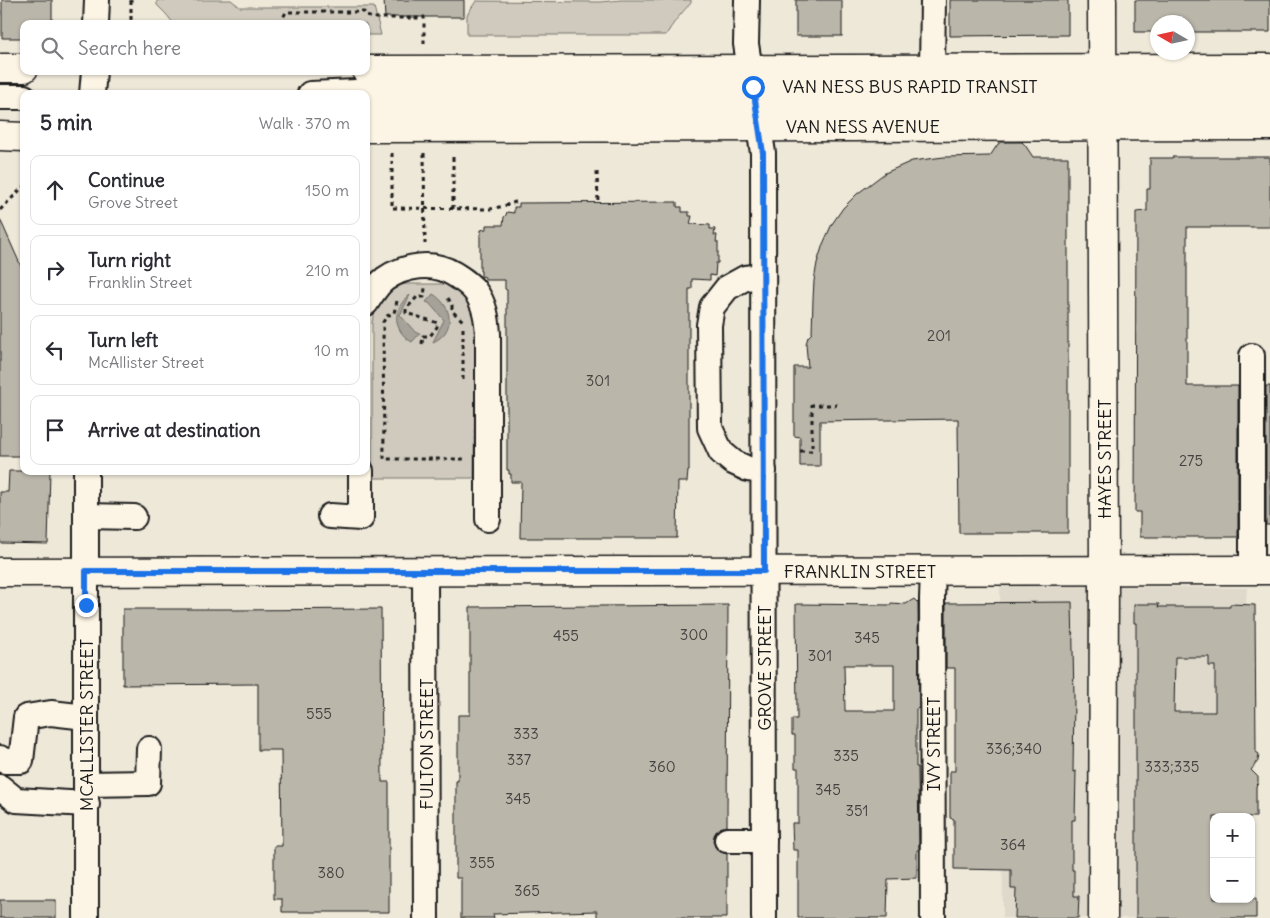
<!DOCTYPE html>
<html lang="en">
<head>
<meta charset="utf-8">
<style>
  body { margin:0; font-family:Delius,sans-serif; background:#f7f7f7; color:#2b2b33 }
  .controls { position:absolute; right:15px; bottom:15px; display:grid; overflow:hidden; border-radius:10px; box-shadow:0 1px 4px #0004 }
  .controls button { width:45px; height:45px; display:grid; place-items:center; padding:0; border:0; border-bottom:1px solid #e1e1e2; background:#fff; color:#2b2b33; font:25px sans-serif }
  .compass { position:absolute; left:1150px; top:15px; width:45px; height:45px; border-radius:50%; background:#fff; box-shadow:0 1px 4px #0004; rotate:279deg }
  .stop { position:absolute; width:15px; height:15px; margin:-11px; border:4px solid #1a73e8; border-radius:50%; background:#fff }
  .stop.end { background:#1a73e8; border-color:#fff; box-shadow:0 1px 5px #0008 }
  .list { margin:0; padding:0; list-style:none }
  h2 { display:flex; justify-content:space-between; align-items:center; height:65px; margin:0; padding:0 20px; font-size:21px }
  h2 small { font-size:16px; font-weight:400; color:#7c7c81 }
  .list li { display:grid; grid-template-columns:32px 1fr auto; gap:15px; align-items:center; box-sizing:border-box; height:70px; margin:0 10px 10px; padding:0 10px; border:1px solid #e1e1e2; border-radius:10px }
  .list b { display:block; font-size:19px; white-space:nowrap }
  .list p { margin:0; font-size:16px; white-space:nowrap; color:#7c7c81 }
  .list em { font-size:16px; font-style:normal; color:#7c7c81 }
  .icon { flex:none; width:28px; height:28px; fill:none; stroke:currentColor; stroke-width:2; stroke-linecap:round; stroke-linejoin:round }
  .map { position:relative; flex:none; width:1270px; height:918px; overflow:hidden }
  .search { position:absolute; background:#fff; box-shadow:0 1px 4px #0004; left:20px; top:20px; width:350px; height:55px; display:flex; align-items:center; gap:12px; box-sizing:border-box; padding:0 18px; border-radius:10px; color:#7c7c81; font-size:19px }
  .panel { position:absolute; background:#fff; box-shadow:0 1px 4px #0004; left:20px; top:90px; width:350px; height:385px; border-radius:10px }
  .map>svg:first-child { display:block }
  .built { fill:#ded9cb }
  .green { fill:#cfcabd; stroke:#76736c }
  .water { fill:#a7a299; stroke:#6f6c67 }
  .building { fill:#bab6aa; stroke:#1c1c1c; fill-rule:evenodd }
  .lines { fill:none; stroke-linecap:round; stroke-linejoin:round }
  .minor-casing { stroke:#1c1c1c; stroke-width:28 }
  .major-casing { stroke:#1c1c1c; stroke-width:31 }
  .highway-casing { stroke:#1c1c1c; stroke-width:31 }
  .path { stroke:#1c1c1c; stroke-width:3; stroke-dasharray:4 4; stroke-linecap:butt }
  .minor { stroke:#fcf5e5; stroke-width:24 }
  .major { stroke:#fcf5e5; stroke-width:28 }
  .highway { stroke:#fcf5e5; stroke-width:28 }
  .route { stroke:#1a73e8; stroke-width:6 }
  .labels { text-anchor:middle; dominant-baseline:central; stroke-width:5; stroke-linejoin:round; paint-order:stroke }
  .number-label { font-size:15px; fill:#444240 }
  .street-label { font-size:18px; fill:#1c1c1c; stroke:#fcf5e5 }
</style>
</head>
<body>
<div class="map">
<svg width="1270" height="918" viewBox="0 0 1270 918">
  <rect width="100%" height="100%" fill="#eee8d9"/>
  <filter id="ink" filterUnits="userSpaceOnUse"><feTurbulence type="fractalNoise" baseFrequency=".02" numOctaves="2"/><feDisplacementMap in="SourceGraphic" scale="10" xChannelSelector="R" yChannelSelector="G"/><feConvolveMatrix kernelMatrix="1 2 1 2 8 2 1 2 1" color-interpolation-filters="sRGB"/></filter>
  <g filter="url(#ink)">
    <!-- built -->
    <path class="built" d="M1000,585L1247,588L1235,817H1214V899L1230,918H1003Z"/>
    <!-- green -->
    <g class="green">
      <path d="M157,0H231L240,7H374L381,35H366V24H174L166,14L157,5Z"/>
      <path d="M621,0H691V3C681,13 673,23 666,35H467V15L476,1L600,2Z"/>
      <path d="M398,284H449L464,296L468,303L472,312L474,321L475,344L474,478H372V322C375,305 384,293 398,284Z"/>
    </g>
    <!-- water -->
    <g class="water">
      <path d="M433,294C453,306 456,332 433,342L444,320L429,303L426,302Z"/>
      <path d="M410,295L400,315L416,333H420L412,342C393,331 391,309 410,295Z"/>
    </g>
    <!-- building -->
    <g class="building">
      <path d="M2,0H52V24H24V38H2Z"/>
      <path d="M384,0H464V17H385Z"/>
      <rect x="796" y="0" width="46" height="36"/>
      <path d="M950,0H1068V35L950,36Z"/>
      <path d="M1135,0H1270V32H1188V22H1158V32H1135Z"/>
      <path d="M1001,142H1022L1025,145L1033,157H1068V533H959L958,419L820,421V466H800V437L794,436V367H808L806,344L808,337L812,333L813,299L814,281L817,263L823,244L832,224L843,208L857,194L885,173L912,161L944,157L990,156L998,144Z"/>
      <path d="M1172,157H1270V227H1187V386H1238V537H1140V512H1135L1136,212L1147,211V189H1150V158H1172Z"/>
      <path d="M677,202V207H682V212H689V216H692L690,224L710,225V229H715L714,235H717L716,242H718V263H716L715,276L710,275V280L692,279V289H689V471H688L687,482H678L677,538H520L521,482H511V474H509V470H507V290L505,289V280H485V277L481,276V271H480V234L481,235V230L486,229V225H503L504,217L506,215L507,212L514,213V207H519V203Z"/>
      <path d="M0,219L24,273V456H0Z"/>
      <rect x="1266" y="386" width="4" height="139"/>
      <path d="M9,471H50L48,544L0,543V492H8Z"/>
      <path d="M914,599L918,603L919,708L916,709V767H918L919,850H917V878L888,879L887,918H798V850H793L792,823H798V768H795V735H792V719H797L796,604L891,605V603L906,604ZM844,665H894V711H845Z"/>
      <path d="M1072,602L1074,697L1073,772L1076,771L1075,820H1072V870H1074V896H1079L1078,918H1015L1016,889H1011V870L954,869V819L950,818V771H955V668H946V603Z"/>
      <path d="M1136,604H1159L1158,607H1230V604L1255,605L1256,752L1259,754L1258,761L1251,770L1258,777V784L1256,786V817H1214V899H1256V918H1136V623H1134V605ZM1175,657H1209V666H1215V712H1174Z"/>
      <path d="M728,605L727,826L720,828L715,834L713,840L715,847L721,852L727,854V918H597V911L493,914L494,918H461V878H456V781H458V715H470V607Z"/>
      <path d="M123,609H232V610L381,609L382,782H389V912H282V899H274V846H282L281,750H258V684L123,685Z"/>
      <rect x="0" y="900" width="56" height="18"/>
    </g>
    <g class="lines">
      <!-- minor casing -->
      <g class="minor-casing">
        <g id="minor">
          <path d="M747,0L746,44L763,153L764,918"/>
          <path d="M96,24L97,0"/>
          <path d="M932,69L933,0"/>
          <path d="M92,94L94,71"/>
          <path d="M310,94L469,87L1270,85"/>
          <path d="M0,97H24"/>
          <path d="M366,110L1270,108"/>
          <path d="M763,276L745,278L727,288L712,307L709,325L710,428L721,452L733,462L748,469L764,471"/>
          <path d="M366,303C372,294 377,285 385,279C405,265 433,261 454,274C462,279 470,284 475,291C485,304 487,319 488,334V519"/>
          <path d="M1252,356V570"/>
          <path d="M86,471V918"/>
          <path d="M86,516L134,517"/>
          <path d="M330,516L361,518V471"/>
          <path d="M425,571L426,918"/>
          <path d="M933,571L932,599L933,918"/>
          <path d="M0,758L4,761H21L26,717L51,713L86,717"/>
          <path d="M86,784L148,783L149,749"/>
          <path d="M0,787L16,800L87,804"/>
          <path d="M727,840H764"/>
        </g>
      </g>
      <!-- major casing -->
      <g class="major-casing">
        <g id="major">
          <path d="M1102,0L1104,571L1103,918"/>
          <path d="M0,572L1270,570"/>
        </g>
      </g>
      <!-- highway casing -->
      <g class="highway-casing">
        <g id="highway">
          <path d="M0,68H24"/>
          <path d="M366,70L1270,68"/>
          <path d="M366,128L1270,126"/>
          <path d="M0,136L24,137"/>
        </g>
      </g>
      <!-- path -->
      <g class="path">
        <path d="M131,0V24"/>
        <path d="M282,24V20L286,12H364L367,16L372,18H421L424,17V45"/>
        <path d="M392,153V208L490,209L504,206L518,201"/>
        <path d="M424,153L425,244"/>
        <path d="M597,172L598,202"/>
        <path d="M453,209V153"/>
        <path d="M0,210L24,186"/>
        <path d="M448,298L452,305V311L463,321"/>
        <path d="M397,301L394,313L387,316L383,322L384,459H466"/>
        <path d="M463,328V384"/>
        <path d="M422,344L423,336H430L437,327L438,323L406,313V309L417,297H424L425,288"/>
        <path d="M800,451H812V405H837"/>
      </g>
      <!-- minor -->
      <use href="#minor" class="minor"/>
      <!-- major -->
      <use href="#major" class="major"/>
      <!-- highway -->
      <use href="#highway" class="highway"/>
    </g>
  </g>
  <g class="lines" filter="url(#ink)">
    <!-- route -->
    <path class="route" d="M86,605V571H764L763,153L753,87"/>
  </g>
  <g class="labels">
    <!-- number labels -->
    <g class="number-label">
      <text x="939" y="335">201</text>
      <text x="598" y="380">301</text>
      <text x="1191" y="460">275</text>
      <text x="694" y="634">300</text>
      <text x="566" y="635">455</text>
      <text x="867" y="637">345</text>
      <text x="820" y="655">301</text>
      <text x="319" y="713">555</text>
      <text x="526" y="733">333</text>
      <text x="1014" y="748">336;340</text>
      <text x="846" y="755">335</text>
      <text x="519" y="759">337</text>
      <text x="662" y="766">360</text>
      <text x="1172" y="766">333;335</text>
      <text x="828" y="789">345</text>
      <text x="518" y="798">345</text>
      <text x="857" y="810">351</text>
      <text x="1013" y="844">364</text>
      <text x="482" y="862">355</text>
      <text x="331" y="872">380</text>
      <text x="527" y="890">365</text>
    </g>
    <!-- street labels -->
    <g class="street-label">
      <text x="910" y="86">VAN NESS BUS RAPID TRANSIT</text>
      <text x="863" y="126">VAN NESS AVENUE</text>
      <text transform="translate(1104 459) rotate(-90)">HAYES STREET</text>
      <text x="860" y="571">FRANKLIN STREET</text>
      <text transform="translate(764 668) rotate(-90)">GROVE STREET</text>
      <text transform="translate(86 725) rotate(-90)">MCALLISTER STREET</text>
      <text transform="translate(426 744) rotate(-90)">FULTON STREET</text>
      <text transform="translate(933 744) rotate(-90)">IVY STREET</text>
    </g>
  </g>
</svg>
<div class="controls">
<button>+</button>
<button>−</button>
</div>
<svg class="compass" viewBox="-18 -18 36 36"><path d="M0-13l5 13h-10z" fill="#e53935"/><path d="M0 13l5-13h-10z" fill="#7c7c81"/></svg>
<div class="stop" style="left:753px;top:87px"></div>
<div class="stop end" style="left:86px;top:605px"></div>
<div class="search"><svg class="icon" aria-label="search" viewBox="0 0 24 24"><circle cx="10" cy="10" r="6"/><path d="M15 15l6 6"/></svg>Search here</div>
<section class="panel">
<h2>5 min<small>Walk · 370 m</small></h2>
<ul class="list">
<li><svg class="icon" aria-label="ahead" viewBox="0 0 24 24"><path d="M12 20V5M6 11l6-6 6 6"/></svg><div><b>Continue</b><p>Grove Street</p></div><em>150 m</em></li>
<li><svg class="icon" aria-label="right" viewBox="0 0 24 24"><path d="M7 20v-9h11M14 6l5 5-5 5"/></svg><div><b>Turn right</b><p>Franklin Street</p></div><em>210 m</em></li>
<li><svg class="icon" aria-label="left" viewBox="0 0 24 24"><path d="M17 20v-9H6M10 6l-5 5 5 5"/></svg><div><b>Turn left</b><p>McAllister Street</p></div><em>10 m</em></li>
<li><svg class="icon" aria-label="arrive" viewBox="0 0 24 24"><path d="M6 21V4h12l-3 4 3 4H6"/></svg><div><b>Arrive at destination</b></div></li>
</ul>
</section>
</div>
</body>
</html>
